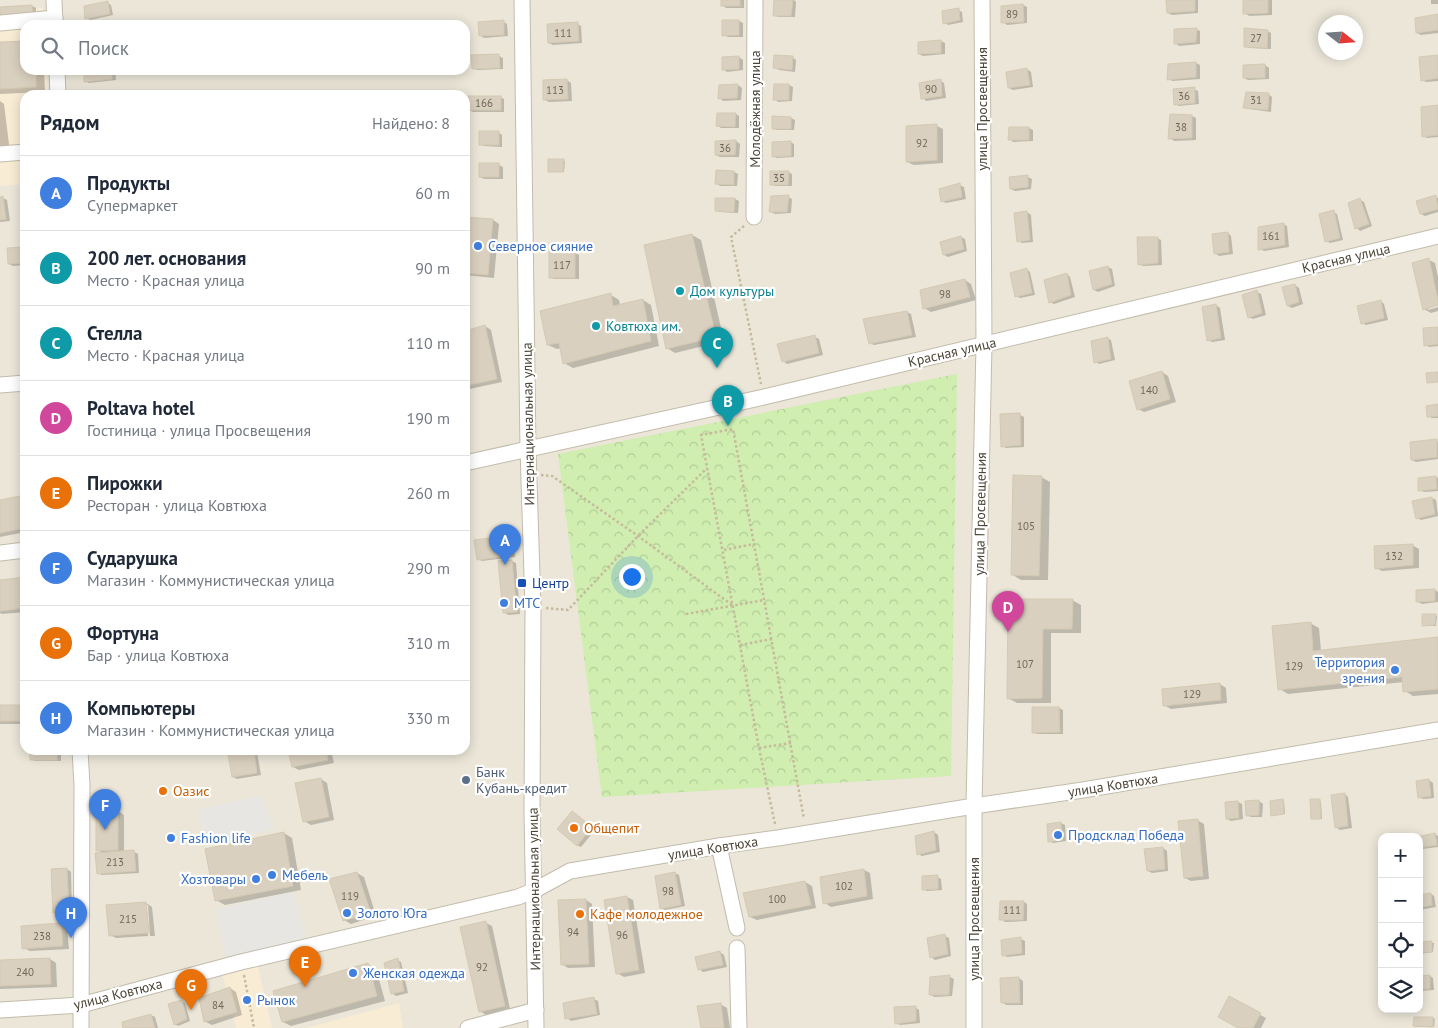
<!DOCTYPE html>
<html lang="ru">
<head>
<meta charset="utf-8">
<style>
  body { margin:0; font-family:"PT Sans",sans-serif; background:#f6f6f7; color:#1f2937 }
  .controls { position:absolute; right:15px; bottom:15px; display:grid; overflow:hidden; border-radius:10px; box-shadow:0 2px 12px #0003 }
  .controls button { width:45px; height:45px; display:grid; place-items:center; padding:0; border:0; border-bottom:1px solid #e0e1e3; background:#fff; color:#1f2937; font:25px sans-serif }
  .compass { position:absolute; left:1318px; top:15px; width:45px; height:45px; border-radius:50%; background:#fff; box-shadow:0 2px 12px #0003; rotate:107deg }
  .you { position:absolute; left:631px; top:576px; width:18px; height:18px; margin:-12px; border:4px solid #fff; border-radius:50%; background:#1a73e8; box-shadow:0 0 0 8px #1a73e833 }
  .badge { display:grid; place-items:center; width:32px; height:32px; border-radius:50%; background:#7c3aed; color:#fff; font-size:16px; font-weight:700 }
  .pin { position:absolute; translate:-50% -41px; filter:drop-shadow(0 1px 2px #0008) }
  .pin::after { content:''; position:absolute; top:26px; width:18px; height:15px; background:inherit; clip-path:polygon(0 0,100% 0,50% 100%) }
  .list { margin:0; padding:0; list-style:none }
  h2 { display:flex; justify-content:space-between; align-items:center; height:65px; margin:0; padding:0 20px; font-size:21px }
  h2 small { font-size:16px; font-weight:400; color:#747a83 }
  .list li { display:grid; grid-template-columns:32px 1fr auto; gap:15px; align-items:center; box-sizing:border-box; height:75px; padding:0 20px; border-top:1px solid #e0e1e3 }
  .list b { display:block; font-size:19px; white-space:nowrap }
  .list p { margin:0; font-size:16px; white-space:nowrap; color:#747a83 }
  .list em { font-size:16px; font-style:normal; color:#747a83 }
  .icon { flex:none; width:28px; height:28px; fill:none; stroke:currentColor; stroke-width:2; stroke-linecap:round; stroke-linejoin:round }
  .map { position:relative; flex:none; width:1438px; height:1028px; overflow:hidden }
  .search { position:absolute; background:#fff; box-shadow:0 2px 12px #0003; left:20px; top:20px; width:450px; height:55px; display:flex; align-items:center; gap:12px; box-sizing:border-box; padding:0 18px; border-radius:15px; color:#747a83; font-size:19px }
  .panel { position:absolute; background:#fff; box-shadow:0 2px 12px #0003; left:20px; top:90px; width:450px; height:665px; border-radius:15px }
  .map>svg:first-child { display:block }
  .residential { fill:#ebe6d8; fill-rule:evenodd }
  .commercial { fill:#f9ecd5 }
  .forest { fill:url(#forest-crowns) }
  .parking { fill:#e8e6e2 }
  .shadow { fill:#0003 }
  .building { fill:#dad0bf; stroke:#d5c9b1 }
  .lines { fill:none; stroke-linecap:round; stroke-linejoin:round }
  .minor-casing { stroke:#c3bcac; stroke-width:17 }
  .path { stroke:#c7ba9c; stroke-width:2.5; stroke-dasharray:2.5 2.5; stroke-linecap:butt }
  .minor { stroke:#fff; stroke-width:15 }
  .shop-dot { fill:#3f7fe0; stroke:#fff; stroke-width:2 }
  .culture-dot { fill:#0f9aa8; stroke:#fff; stroke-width:2 }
  .transit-dot { fill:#1a4fb4; stroke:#fff; stroke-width:2 }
  .service-dot { fill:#5c6f8a; stroke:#fff; stroke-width:2 }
  .food-dot { fill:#e8710a; stroke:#fff; stroke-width:2 }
  .labels { text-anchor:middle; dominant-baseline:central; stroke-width:4.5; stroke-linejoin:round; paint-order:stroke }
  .number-label { font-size:11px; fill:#706859 }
  .street-label { font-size:14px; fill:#4c4537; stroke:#fff }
  .shop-label { font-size:14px; fill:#366cbe; stroke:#fff; text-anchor:start }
  .culture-label { font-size:14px; fill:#0d838f; stroke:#fff; text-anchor:start }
  .transit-label { font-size:14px; fill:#164399; stroke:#fff; text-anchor:start }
  .service-label { font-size:14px; fill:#4e5e75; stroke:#fff; text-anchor:start }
  .food-label { font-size:14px; fill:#c56008; stroke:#fff; text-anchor:start }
</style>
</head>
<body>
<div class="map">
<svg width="1438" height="1028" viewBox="0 0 1438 1028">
  <defs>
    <pattern id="forest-crowns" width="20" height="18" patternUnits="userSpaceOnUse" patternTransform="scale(1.25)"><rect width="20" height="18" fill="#cfeeb0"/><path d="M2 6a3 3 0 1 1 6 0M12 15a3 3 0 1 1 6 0" fill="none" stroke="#b3cd98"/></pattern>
  </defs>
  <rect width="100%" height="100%" fill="#f7f4eb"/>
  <!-- residential -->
  <path class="residential" d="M0,0H1438V1028H0ZM1326,22H1356V52H1326ZM25,25H465V70H25ZM25,95H465V750H25ZM1382,837H1419V1009H1382Z"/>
  <!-- commercial -->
  <g class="commercial">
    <path d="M43,8L44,25H25V70H47L48,95H25V184L0,186V10Z"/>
    <path d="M257,963L272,1028H236L222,972Z"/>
    <path d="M399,1003L403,1028H306Z"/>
  </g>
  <!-- forest -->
  <path class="forest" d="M957,374L951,776L602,797L558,454Z"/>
  <!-- parking -->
  <g class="parking">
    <path d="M261,796L274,829L210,843L197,810Z"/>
    <path d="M293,892L309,946L226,964L217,909Z"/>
  </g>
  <!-- shadow -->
  <g class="shadow">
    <path d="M722,0H744V8H726L722,5Z"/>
    <path d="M776,0H794L796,2L795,17H778L774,15Z"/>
    <path d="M1167,0H1198V13L1172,15L1168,13Z"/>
    <path d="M1245,0H1272V15L1249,16L1245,13Z"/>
    <rect x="1431" y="0" width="7" height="4"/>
    <path d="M107,3L111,5L113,15L90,20L87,18Z"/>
    <path d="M1023,5L1027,7V23L1007,25L1003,22Z"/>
    <path d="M32,6L36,8V18L0,9Z"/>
    <path d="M958,10L962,12L963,22L948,25L945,23Z"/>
    <path d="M1438,16V33L1421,35L1417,33Z"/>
    <path d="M739,21L743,23V37H728L724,35V22Z"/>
    <path d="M504,22L507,24L508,36L484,38L480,35Z"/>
    <path d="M577,24L581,26L582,43L553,45L549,43Z"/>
    <path d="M1196,29L1200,31V44L1179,46L1175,43Z"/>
    <path d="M1267,31L1271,33V49L1249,48L1245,46Z"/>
    <path d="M941,41L945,43V54L923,56L919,54Z"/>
    <path d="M25,42V70H44L45,92L0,94V44Z"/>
    <path d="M499,56L503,58V69L477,70L473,68Z"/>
    <path d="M1438,56V81L1426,82L1422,80Z"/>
    <path d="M739,57L743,60V70L727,72L723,69V59Z"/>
    <path d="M792,57L796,60L795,72L779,70L775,68Z"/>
    <path d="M1196,63L1200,65V79L1172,81L1169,79Z"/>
    <path d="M1265,65L1269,68V79L1248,80L1244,78V66Z"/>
    <path d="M1027,69L1031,72L1033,87L1013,90L1009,88Z"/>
    <path d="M85,70H115L116,80L89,83L85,81Z"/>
    <path d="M567,80L571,83L572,101L549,102L545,100Z"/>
    <path d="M941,81L944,83L946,98L926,101L923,98Z"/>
    <path d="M738,85L742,88L741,100L723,101L720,98Z"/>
    <path d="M789,85L793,87L792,101L778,102L775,99Z"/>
    <path d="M1194,89L1198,91L1199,104L1179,106L1175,104Z"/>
    <path d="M1268,94L1272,97L1271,112L1249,109L1245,107Z"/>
    <path d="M500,97L504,99V112H473L469,110Z"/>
    <path d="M0,101L4,104L10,152L0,154Z"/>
    <path d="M1438,106V137L1427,138L1423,136Z"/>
    <path d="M736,114L739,116V128H721L717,125Z"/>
    <path d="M1192,116L1196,118V140L1174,141L1170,138Z"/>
    <path d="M774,117L791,118L795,120L794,130H777L773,128Z"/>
    <path d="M937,126L943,129V163L914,165L907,162Z"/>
    <path d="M1029,128L1033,130V141L1013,142L1010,139Z"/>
    <path d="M498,132L502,135V147L484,146L480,144Z"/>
    <path d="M736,141L740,144L739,157H720L716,155V142Z"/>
    <path d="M790,142L794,144V157L777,158L773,156Z"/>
    <path d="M563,161H565L564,172L549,171Z"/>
    <path d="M480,165H499L503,167V179H484L480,177Z"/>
    <path d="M717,172H734L738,174L737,186H720L716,183Z"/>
    <path d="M788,172L792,174V186H775L771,184Z"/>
    <path d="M1028,177L1032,179L1031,189L1015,191L1011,189Z"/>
    <path d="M960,185L964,187L966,199L946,203L942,201Z"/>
    <path d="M788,197L792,199L791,213L775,214L771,212Z"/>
    <path d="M1436,197L1438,198V212L1425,216L1421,214Z"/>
    <path d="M0,198H3L7,200L10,221L0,222Z"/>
    <path d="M735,199L739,201L738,213L720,212L716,210Z"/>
    <path d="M1360,200L1364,202L1372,226L1360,231L1357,228L1349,204Z"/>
    <path d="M1027,212L1031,215L1033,242L1022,243L1018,241Z"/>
    <path d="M1333,212L1337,214L1343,240L1330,243L1326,241Z"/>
    <path d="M465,218L493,220L499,224L494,278L465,275Z"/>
    <path d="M1283,224L1287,226L1289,247L1264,251L1260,249Z"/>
    <path d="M1228,233L1231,236L1233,254L1219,256L1215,253Z"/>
    <path d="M692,235L701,240L724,341L675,353L667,348Z"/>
    <path d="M961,237L965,239L967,251L948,257L944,255L941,242Z"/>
    <path d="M1157,238L1161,240L1162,265L1143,266L1139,264Z"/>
    <path d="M25,248V265L13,266L9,264Z"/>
    <path d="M575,253L579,255V279H554L551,277Z"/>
    <path d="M1429,260L1435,263L1438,277V304L1428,307V310L1438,307V311L1431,313L1424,309Z"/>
    <path d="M1108,267L1112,269L1115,286L1098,292L1094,290Z"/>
    <path d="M1026,269L1030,272L1035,295L1020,298L1016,296Z"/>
    <path d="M1067,274L1070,277L1075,297L1054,304L1050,302Z"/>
    <path d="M965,280L971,284L976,300L931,312L924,308Z"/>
    <path d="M1295,285L1299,288L1303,304L1292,308L1288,306Z"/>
    <path d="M1257,292L1261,294L1266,315L1253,319L1249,317Z"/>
    <path d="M611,295L619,300L620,306L643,300L651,305L659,346L573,368L564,363L561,348L557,349L548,345Z"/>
    <path d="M1381,301L1384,304L1388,320L1366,325L1362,323Z"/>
    <path d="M1216,305L1220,308L1225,340L1212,342L1208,340Z"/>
    <path d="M907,312L911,314L916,337L874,345L870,343L865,320Z"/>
    <path d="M485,326L491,330L502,382L465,390V332Z"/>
    <path d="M1438,328V346L1429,347L1425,345Z"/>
    <path d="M815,337L819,339L823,355L787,364L783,361Z"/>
    <path d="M1107,338L1111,340L1115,360L1099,364L1096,362Z"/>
    <path d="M1162,372L1168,376L1176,402L1144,412L1138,409Z"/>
    <path d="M1438,405V418H1432L1428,416Z"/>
    <path d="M1020,415L1024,417V447L1006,448L1002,446Z"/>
    <path d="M1436,441L1438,442V459L1416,462L1412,460Z"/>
    <path d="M1041,477L1050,482L1048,580H1021L1013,575Z"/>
    <path d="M1436,477L1438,478V491L1424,492L1420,490Z"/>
    <path d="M25,497V532L0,537V501Z"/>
    <path d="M1432,498L1436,500L1438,516L1421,520L1417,518Z"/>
    <path d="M509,537L513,539L515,557L482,561L478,559Z"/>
    <path d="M1412,545L1419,549V568L1382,571L1376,568Z"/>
    <path d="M512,561L516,563L520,614L508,615L504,612L499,562Z"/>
    <path d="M25,578V612L2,614L0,613V581Z"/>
    <path d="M1435,590L1438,592V602L1422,604L1418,602Z"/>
    <path d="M1009,600H1072L1081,605V633H1051V703H1017L1008,698Z"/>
    <path d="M1435,615L1437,616L1436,626H1425Z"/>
    <path d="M1310,623L1319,628L1321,651L1438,639V694L1413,696L1405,691L1404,682L1288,694L1280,689Z"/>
    <path d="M1220,684L1226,688L1227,703L1171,709L1164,705Z"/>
    <path d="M25,706V724H0V707Z"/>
    <path d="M1059,708L1063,710V734H1037L1033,732Z"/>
    <path d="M31,750H61V761H35L31,759Z"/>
    <path d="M289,750H331L334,763L299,770L293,767Z"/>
    <path d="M253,751L257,753L261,775L237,779L233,777Z"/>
    <path d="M321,779L327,783L334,820L311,825L304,821Z"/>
    <path d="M1429,780L1433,783L1434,798L1423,799L1419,797Z"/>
    <path d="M1345,794L1348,797L1352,828L1340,830L1336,827Z"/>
    <path d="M1283,800L1284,801L1285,814L1272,815Z"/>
    <path d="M1259,801L1263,804L1262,817H1251L1247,815Z"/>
    <path d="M1320,801L1321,802L1322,819H1312Z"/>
    <path d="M1238,802L1242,804L1243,819L1231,821L1227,819V803Z"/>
    <path d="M118,811L124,815V852H134L138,854L139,873L102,875L98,873L104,854L98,850Z"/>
    <path d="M576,814L595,830L581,847L577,845Z"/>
    <path d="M1197,820L1204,824L1209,879L1191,881L1185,878Z"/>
    <path d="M1061,823L1065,825L1066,841L1053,843L1049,841Z"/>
    <path d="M934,832L938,835L940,852L922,856L918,854Z"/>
    <path d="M284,833L292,838L301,890L225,905L216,900Z"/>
    <path d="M1435,834L1438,836V847L1422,849L1419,848Z"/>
    <path d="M1163,848L1167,851L1168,871L1152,873L1148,871Z"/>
    <path d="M67,869L71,872L72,913L58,914L54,912Z"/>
    <path d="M864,870L870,873L873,899L831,907L825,903Z"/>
    <path d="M357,873L364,877L376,916L351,924L344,920Z"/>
    <path d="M675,873L679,875L685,906L665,910L661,908L656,877Z"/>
    <path d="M937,877L941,879L942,890L927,891L923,889Z"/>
    <path d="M805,882L812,886L816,908L757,920L750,917Z"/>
    <path d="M1431,894L1434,896L1436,907L1419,910V896Z"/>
    <path d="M627,897L633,900L645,973L624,977L617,973Z"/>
    <path d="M586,900L592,904L595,967L568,968L562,964Z"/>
    <path d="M1024,902L1027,904V921L1005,922L1001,919Z"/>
    <path d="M146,903L152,907L155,936H150L148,905H145L148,936L116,938L110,935L108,906Z"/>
    <path d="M486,923L492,926L510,1009L486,1015L480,1011Z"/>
    <path d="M61,924L67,928L69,949L30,951L24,948L22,927Z"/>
    <path d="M945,936L949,938L951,956L935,960L931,957Z"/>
    <path d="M1021,939L1025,941V955L1007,957L1003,955Z"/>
    <path d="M1432,943H1434L1433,952L1419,954V944Z"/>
    <path d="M720,952L724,955L727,967L703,972L699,969Z"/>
    <path d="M50,959L56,963L57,987L0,989V961Z"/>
    <path d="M397,960L401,962L408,993L396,996L392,993Z"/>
    <path d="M368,964L376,969L385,1001L291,1026L283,1022Z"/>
    <path d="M1430,976L1433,978L1434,990L1419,991V977Z"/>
    <path d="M950,977L954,979L952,996L934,997L930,994Z"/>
    <path d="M1019,978L1023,981V1005H1006L1002,1002Z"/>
    <path d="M230,988L236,992L242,1015L212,1025L206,1022L201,999Z"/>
    <path d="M1229,998L1266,1018L1261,1028H1240Z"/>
    <path d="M594,999L598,1001L600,1015L571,1021L567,1018Z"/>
    <path d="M182,1001L185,1003L190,1021L178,1026L175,1024Z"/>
    <path d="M720,1004L727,1008L730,1028H702Z"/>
    <path d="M915,1007L919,1010L920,1023L900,1025L896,1023Z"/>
    <path d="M151,1015L155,1017L158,1028H125Z"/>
    <path d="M1415,1018H1433L1435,1019L1434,1027H1416L1414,1026Z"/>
  </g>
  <!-- building -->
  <g class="building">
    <rect x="721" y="0" width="19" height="6"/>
    <path d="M774,0H793L791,16H773Z"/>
    <path d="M1166,0H1195V11L1167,13Z"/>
    <path d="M1243,0H1268V13L1243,14Z"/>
    <path d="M108,1L110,14L85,19L84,6Z"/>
    <path d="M1023,4L1024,22L1001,23V6Z"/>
    <path d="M32,5L33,16L0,19V7Z"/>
    <path d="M959,8L960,20L943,24L942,11Z"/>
    <path d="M1438,14V30L1416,33L1415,18Z"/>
    <path d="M504,20V35L479,36L478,22Z"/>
    <path d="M722,20H739V35L722,36Z"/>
    <path d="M578,22L579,41L548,43L547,24Z"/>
    <path d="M1197,28L1196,42L1174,44V29Z"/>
    <path d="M1244,28L1268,30L1267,48L1244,47Z"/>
    <path d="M941,40V53L918,54V42Z"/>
    <path d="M25,41V70H36V87L0,89V42Z"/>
    <path d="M499,54L500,68L472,69L471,55Z"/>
    <path d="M774,55L793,56L792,70L773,68Z"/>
    <path d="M1438,55V78L1421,81L1419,57Z"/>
    <path d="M739,56V69L722,70V57Z"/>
    <path d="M1196,62V77L1167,80L1168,64Z"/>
    <path d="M1265,64V78H1243V65Z"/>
    <path d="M1027,68L1030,85L1008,88L1006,72Z"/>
    <path d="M84,70H112V79L84,82Z"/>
    <path d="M567,79L568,99L543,100V80Z"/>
    <path d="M941,79L942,96L921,99L919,83Z"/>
    <path d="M738,84L737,98L718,99L719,85Z"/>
    <path d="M774,84H789V100H773Z"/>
    <path d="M1195,87V103L1174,105L1173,89Z"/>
    <path d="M1246,92L1269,93L1268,110L1243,108Z"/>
    <rect x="468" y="96" width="33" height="14"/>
    <path d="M1438,105V135L1422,137L1421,107Z"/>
    <path d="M717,113H736L735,127L716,126Z"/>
    <path d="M1170,114L1192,115V138L1168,139Z"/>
    <path d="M772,116L791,117V129H772Z"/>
    <path d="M937,124V160L906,162V126Z"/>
    <path d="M1009,127H1029V140H1008Z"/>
    <rect x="479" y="131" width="20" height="14"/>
    <path d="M736,140L735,155H715V141Z"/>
    <path d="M791,141V156L772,157V142Z"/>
    <path d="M548,159H564L563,172H548Z"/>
    <rect x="479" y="163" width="20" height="14"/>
    <path d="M716,170L734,171V185L715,184Z"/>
    <path d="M770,171H789L788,185H770Z"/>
    <path d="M1028,175V187L1010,189L1009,177Z"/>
    <path d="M960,183L962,197L941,202L939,189Z"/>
    <path d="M789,195L787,212H769L771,196Z"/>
    <path d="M1436,195L1438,209L1420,214L1416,201Z"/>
    <path d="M3,196L6,219L0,220V197Z"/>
    <path d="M715,198H735L734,212L715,211Z"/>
    <path d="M1360,198L1369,224L1355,229L1348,203Z"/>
    <path d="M1334,210L1340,238L1325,242L1319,214Z"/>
    <path d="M1027,211L1030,240L1017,242L1014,213Z"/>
    <path d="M465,217L493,219L488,275L465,273Z"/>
    <path d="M1284,223L1285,245L1258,250V227Z"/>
    <path d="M1228,232L1229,252L1214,254L1212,234Z"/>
    <path d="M692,234L716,337L666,349L644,245Z"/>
    <path d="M961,236L964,249L943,255L940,242Z"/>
    <path d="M1137,237H1158V263L1138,265Z"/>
    <path d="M25,247V263L8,264L7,248Z"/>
    <rect x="549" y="251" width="26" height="27"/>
    <path d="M1429,258L1438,300V305L1423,310L1412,263Z"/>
    <path d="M1108,266L1112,284L1093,290L1089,271Z"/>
    <path d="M1027,268L1032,293L1015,297L1010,273Z"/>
    <path d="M1067,273L1071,295L1049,303L1044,280Z"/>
    <path d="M965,279L970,297L923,309L920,290Z"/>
    <path d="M1295,284L1299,302L1287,306L1282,287Z"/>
    <path d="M1257,290L1262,313L1248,318L1242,295Z"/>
    <path d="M611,293L613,306L643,299L651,341L563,364L559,343L547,345L540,311Z"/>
    <path d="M1381,300L1384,318L1361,324L1357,306Z"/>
    <path d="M1216,304L1221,338L1207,341L1202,307Z"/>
    <path d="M907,311L912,335L869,344L863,319Z"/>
    <path d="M485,325L497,379L465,386V331Z"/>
    <path d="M1438,327V344L1424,346L1423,328Z"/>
    <path d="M815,335L819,353L782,362L777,344Z"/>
    <path d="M1108,337L1111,359L1094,363L1091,341Z"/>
    <path d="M1162,371L1170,399L1137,410L1129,381Z"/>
    <path d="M1438,372V382L1427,383L1426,373Z"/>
    <path d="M1438,404V416L1427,417L1426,406Z"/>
    <path d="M1020,413L1021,445L1001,447L1000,414Z"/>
    <path d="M1437,439V457L1411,460L1410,442Z"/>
    <path d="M1013,475L1042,476L1039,576L1011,575Z"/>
    <path d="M1436,476L1437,489L1418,491V478Z"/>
    <path d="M25,495V528L0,533V500Z"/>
    <path d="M1432,497L1435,514L1416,519L1412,501Z"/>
    <path d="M509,536L511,556L477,560L474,540Z"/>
    <path d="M1413,544V565L1375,569L1374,546Z"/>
    <path d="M512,560L517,612L503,613L498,561Z"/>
    <path d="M25,577V608L0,611V580Z"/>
    <path d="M1435,589V601L1416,602V590Z"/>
    <path d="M1008,599H1073L1072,629H1043L1042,698L1007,699Z"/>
    <path d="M1422,614H1436L1435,625L1422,626Z"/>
    <path d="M1311,622L1313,651L1438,637V689L1403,692L1402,677L1278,690L1272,626Z"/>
    <path d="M1220,683L1221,700L1163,706L1162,689Z"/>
    <rect x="0" y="705" width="25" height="16"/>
    <path d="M1032,707H1059L1060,732L1032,733Z"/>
    <rect x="30" y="750" width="27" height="10"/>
    <path d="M254,750L257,773L232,777L228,754Z"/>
    <path d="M288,750H326L328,760L292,767Z"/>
    <path d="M321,778L329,817L303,822L295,783Z"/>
    <path d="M1429,779L1431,796L1418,798L1416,781Z"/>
    <path d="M1345,793L1348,826L1335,828L1331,795Z"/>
    <path d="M1283,799L1284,814L1271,816L1270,801Z"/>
    <path d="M1310,799H1320L1321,819H1311Z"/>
    <path d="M1259,800V815L1246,816L1245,801Z"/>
    <path d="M1238,801L1239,818L1226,819L1225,802Z"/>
    <path d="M96,810H118V850L96,851Z"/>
    <path d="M572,811L592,827L577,846L557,829Z"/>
    <path d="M1198,819L1203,876L1184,878L1178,821Z"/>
    <path d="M1061,822L1062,840L1048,842L1047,824Z"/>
    <path d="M934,831L936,850L917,855L915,836Z"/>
    <path d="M284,832L293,886L215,901L205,849Z"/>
    <path d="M1435,833L1437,845L1419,848V837H1417Z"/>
    <path d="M1163,847L1165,869L1147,871L1144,849Z"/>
    <path d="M134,850L136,871L97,874L95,853Z"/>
    <path d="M67,868L69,911L53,913L51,869Z"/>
    <path d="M864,869L867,896L823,904L820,877Z"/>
    <path d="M357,872L371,913L343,921L329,879Z"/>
    <path d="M675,872L681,905L660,909L655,876Z"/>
    <path d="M938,875V889L922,890V876Z"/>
    <path d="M805,881L811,905L749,917L743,893Z"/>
    <path d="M1431,893L1432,905L1419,908V895Z"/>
    <path d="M627,896L639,970L616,974L604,900Z"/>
    <path d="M586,899L589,964L561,965L558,900Z"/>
    <path d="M1000,901H1024L1023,920H999Z"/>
    <path d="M146,902L149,933L109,936L106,905Z"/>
    <path d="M486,921L505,1006L479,1012L460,927Z"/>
    <path d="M61,923L63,946L22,949L21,926Z"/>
    <path d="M945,934L948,954L930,958L927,938Z"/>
    <path d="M1021,937L1022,953L1002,956L1001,940Z"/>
    <path d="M1432,941V952L1419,953V942Z"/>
    <path d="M720,951L723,965L698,970L695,957Z"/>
    <path d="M50,958L51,984L0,986V960Z"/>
    <path d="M398,958L404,991L391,994L384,963Z"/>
    <path d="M368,963L377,996L282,1022L273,991Z"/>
    <path d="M950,975L949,995H929L930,977Z"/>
    <path d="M1430,975V989H1419V976Z"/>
    <path d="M1019,977L1020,1003H1001L1000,978Z"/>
    <path d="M230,987L237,1012L204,1022L199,998Z"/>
    <path d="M1229,996L1261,1013L1253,1028H1238L1218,1017Z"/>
    <path d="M594,997L597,1014L565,1019L563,1003Z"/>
    <path d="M182,1000L187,1019L174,1025L168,1004Z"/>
    <path d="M721,1003L724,1028H701L697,1006Z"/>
    <path d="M916,1006V1021L895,1024L894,1007Z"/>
    <path d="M151,1014L155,1028H123L122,1022Z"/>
    <path d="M1414,1017H1433V1027L1413,1026Z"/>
  </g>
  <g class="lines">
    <!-- minor casing -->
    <g class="minor-casing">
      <g id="minor">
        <path d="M54,0L55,25"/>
        <path d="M522,0L528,449L533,607L532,813L536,1028"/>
        <path d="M0,23L55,18"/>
        <path d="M57,70L58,95"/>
        <path d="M0,154L25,152"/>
        <path d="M754,217L755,0"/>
        <path d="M0,385L25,383"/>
        <path d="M465,463L764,397L1438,236"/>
        <path d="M0,553L25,550"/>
        <path d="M80,750L82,785L81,1028"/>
        <path d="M719,846L737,928"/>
        <path d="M737,948L739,1028"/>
        <path d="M0,1010L81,1005L241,962L518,897L535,890L570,871L719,846L778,838L974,806L1083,790L1438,730"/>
        <path d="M468,1028L536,1010"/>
        <path d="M974,1028V806L984,345L982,0"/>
      </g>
    </g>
    <!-- path -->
    <g class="path">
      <path d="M744,226L731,237L761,384"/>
      <path d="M541,475L552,476L638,536L732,605"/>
      <path d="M724,550L754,544"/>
      <path d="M546,608L568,610L638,536L707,468"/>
      <path d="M686,614L764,600"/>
      <path d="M740,645L772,639"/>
      <path d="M759,748L791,743"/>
      <path d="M775,824L759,748L701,435L733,429L804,819"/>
      <path d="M244,975L254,1028"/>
    </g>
    <!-- minor -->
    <use href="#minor" class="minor"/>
  </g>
  <!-- markers -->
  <g class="shop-dot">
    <circle cx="478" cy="246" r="5"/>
    <circle cx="504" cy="603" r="5"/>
    <circle cx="1395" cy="670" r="5"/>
    <circle cx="1058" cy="835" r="5"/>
    <circle cx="171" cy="838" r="5"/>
    <circle cx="272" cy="875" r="5"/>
    <circle cx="256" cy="879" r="5"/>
    <circle cx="347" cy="913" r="5"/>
    <circle cx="353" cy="973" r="5"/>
    <circle cx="247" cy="1000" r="5"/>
  </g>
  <g class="culture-dot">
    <circle cx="680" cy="291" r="5"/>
    <circle cx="596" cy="326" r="5"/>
  </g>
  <rect class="transit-dot" x="517" y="578" width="10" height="10" rx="2.5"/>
  <circle class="service-dot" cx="466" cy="780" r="5"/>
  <g class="food-dot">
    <circle cx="163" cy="791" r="5"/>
    <circle cx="574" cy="828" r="5"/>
    <circle cx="580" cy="914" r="5"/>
  </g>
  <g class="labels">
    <!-- number labels -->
    <g class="number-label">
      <text x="1012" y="14">89</text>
      <text x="563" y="33">111</text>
      <text x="1256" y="38">27</text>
      <text x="931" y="89">90</text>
      <text x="555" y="90">113</text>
      <text x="1184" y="96">36</text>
      <text x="1256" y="100">31</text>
      <text x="484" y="103">166</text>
      <text x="1181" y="127">38</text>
      <text x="922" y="143">92</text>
      <text x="725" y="148">36</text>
      <text x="779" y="178">35</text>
      <text x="1271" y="236">161</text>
      <text x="562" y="265">117</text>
      <text x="945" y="294">98</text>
      <text x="1149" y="390">140</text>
      <text x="1026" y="526">105</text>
      <text x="1394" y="556">132</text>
      <text x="1025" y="664">107</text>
      <text x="1294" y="666">129</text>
      <text x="1192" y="694">129</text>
      <text x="115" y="862">213</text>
      <text x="844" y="886">102</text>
      <text x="668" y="891">98</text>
      <text x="350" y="896">119</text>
      <text x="777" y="899">100</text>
      <text x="1012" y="910">111</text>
      <text x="128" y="919">215</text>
      <text x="573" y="932">94</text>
      <text x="622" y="935">96</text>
      <text x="42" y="936">238</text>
      <text x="482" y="967">92</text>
      <text x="25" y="972">240</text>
      <text x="218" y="1005">84</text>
    </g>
    <!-- street labels -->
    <g class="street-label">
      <text transform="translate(755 109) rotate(-90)">Молодёжная улица</text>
      <text transform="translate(982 109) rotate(-90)">улица Просвещения</text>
      <text transform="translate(1346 258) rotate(-13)">Красная улица</text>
      <text transform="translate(952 352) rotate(-13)">Красная улица</text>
      <text transform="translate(528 424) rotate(-91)">Интернациональная улица</text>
      <text transform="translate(980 514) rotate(-89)">улица Просвещения</text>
      <text transform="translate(1113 785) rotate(-9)">улица Ковтюха</text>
      <text transform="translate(713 848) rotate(-9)">улица Ковтюха</text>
      <text transform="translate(534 889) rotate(-91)">Интернациональная улица</text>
      <text transform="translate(974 919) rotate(-90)">улица Просвещения</text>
      <text transform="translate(118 994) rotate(-14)">улица Ковтюха</text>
    </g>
    <!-- shop labels -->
    <g class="shop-label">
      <text x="488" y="246">Северное сияние</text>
      <text x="514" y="603">МТС</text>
      <text x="1385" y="662" text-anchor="end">Территория<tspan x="1385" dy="16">зрения</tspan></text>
      <text x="1068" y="835">Продсклад Победа</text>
      <text x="181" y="838">Fashion life</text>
      <text x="282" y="875">Мебель</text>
      <text x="246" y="879" text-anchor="end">Хозтовары</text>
      <text x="357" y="913">Золото Юга</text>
      <text x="363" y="973">Женская одежда</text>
      <text x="257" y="1000">Рынок</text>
    </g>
    <!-- culture labels -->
    <g class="culture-label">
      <text x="690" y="291">Дом культуры</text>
      <text x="606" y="326">Ковтюха им.</text>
    </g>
    <!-- transit labels -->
    <g class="transit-label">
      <text x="532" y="583">Центр</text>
    </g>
    <!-- service labels -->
    <g class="service-label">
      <text x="476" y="772">Банк<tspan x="476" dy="16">Кубань-кредит</tspan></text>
    </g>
    <!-- food labels -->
    <g class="food-label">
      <text x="173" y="791">Оазис</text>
      <text x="584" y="828">Общепит</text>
      <text x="590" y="914">Кафе молодежное</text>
    </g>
  </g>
</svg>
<div class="controls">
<button>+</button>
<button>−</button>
<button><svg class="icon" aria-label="locate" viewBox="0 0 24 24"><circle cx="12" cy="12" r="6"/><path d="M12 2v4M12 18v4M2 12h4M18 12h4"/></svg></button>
<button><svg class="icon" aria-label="layers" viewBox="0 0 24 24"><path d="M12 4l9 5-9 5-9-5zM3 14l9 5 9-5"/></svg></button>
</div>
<svg class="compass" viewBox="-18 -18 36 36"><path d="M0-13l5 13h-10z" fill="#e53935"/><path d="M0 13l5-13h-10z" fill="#747a83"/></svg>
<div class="you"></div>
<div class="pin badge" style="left:505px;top:565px;background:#3f7fe0">A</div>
<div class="pin badge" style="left:728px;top:426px;background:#0f9aa8">B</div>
<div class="pin badge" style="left:717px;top:368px;background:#0f9aa8">C</div>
<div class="pin badge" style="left:1008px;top:632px;background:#d1479c">D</div>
<div class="pin badge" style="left:305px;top:987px;background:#e8710a">E</div>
<div class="pin badge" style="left:105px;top:830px;background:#3f7fe0">F</div>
<div class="pin badge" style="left:191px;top:1010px;background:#e8710a">G</div>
<div class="pin badge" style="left:71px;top:938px;background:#3f7fe0">H</div>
<div class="search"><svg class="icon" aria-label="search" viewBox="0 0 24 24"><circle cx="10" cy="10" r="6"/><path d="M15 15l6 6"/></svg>Поиск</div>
<section class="panel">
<h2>Рядом<small>Найдено: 8</small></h2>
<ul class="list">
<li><span class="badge" style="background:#3f7fe0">A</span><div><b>Продукты</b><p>Супермаркет</p></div><em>60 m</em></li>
<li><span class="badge" style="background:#0f9aa8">B</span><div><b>200 лет. основания</b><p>Место · Красная улица</p></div><em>90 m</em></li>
<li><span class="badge" style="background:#0f9aa8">C</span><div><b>Стелла</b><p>Место · Красная улица</p></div><em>110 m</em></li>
<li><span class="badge" style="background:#d1479c">D</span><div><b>Poltava hotel</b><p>Гостиница · улица Просвещения</p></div><em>190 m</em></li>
<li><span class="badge" style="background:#e8710a">E</span><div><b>Пирожки</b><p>Ресторан · улица Ковтюха</p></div><em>260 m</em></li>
<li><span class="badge" style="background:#3f7fe0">F</span><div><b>Сударушка</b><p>Магазин · Коммунистическая улица</p></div><em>290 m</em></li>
<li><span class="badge" style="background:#e8710a">G</span><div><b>Фортуна</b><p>Бар · улица Ковтюха</p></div><em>310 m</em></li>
<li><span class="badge" style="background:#3f7fe0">H</span><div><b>Компьютеры</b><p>Магазин · Коммунистическая улица</p></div><em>330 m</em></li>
</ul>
</section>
</div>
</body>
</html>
